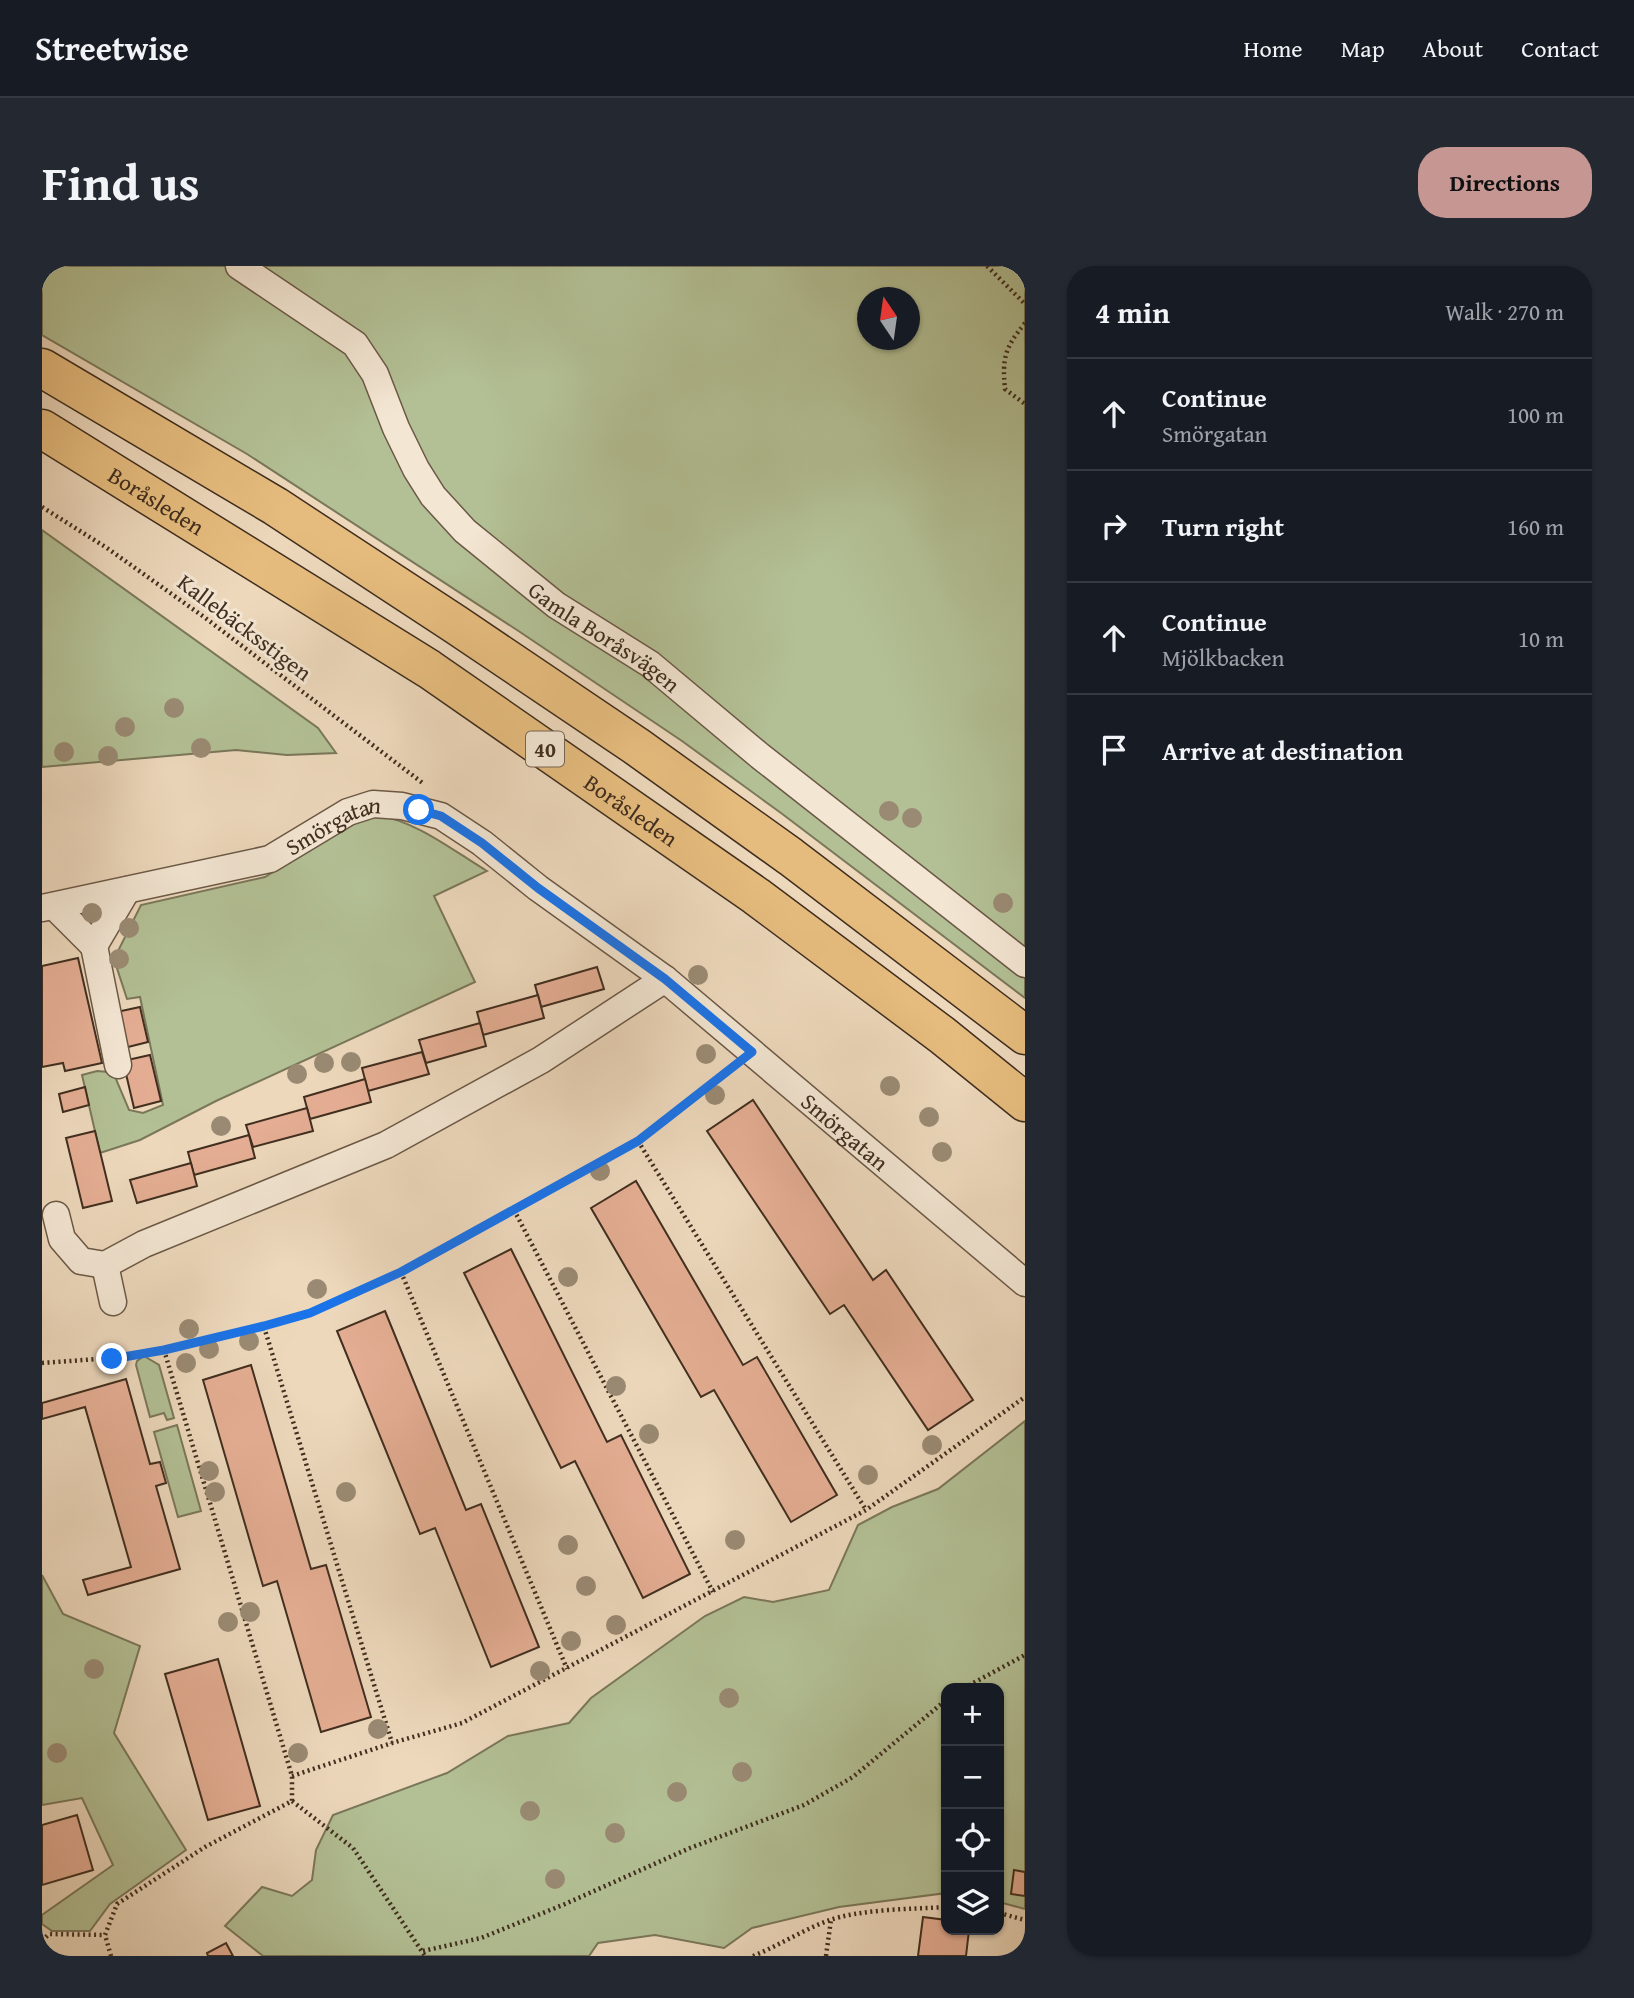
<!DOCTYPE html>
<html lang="en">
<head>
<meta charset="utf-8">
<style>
  body { margin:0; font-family:"Gentium Book Plus",serif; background:#242831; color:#f1f3f6 }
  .controls { position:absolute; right:21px; bottom:21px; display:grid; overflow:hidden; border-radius:14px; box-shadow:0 2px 5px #0004 }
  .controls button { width:63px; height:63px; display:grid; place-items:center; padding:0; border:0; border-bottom:2px solid #363941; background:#171b24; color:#f1f3f6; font:35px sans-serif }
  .compass { position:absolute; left:815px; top:21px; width:63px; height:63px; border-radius:50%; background:#171b24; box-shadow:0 2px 5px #0004; rotate:347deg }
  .stop { position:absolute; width:21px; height:21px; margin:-16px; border:5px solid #1a73e8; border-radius:50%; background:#fff }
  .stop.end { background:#1a73e8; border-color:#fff; box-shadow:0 2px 7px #0008 }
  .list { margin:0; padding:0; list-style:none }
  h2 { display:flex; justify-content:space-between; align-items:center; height:91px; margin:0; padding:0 28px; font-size:30px }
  h2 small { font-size:23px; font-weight:400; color:#9ea1a6 }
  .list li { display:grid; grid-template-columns:46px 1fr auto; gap:21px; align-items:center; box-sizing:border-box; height:112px; padding:0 28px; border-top:2px solid #363941 }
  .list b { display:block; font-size:26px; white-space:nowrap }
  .list p { margin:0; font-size:23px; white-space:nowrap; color:#9ea1a6 }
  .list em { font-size:23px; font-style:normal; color:#9ea1a6 }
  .icon { flex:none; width:38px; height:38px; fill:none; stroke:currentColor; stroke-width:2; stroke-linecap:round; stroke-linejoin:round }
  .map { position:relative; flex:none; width:983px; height:1690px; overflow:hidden; border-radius:28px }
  header { display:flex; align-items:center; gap:42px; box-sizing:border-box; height:98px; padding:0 35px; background:#171b24; border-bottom:2px solid #363941 }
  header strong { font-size:33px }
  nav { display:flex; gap:38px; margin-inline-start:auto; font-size:24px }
  .intro { display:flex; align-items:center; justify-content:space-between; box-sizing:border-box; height:168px; padding:0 42px }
  h1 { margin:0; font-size:49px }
  .button { padding:18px 32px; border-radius:28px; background:#c59692; color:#111; font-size:24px; font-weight:700 }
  main { display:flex; gap:42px; padding:0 42px }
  aside { flex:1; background:#171b24; border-radius:28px; box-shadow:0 2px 5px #0004 }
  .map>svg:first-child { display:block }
  .green { fill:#b3c095; stroke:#7a775a; stroke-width:2; fill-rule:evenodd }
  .building { fill:#e5ae94; stroke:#402e1f; stroke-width:2 }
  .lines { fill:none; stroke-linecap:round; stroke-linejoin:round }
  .minor-casing { stroke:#6b5846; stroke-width:29 }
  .highway-casing { stroke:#402e1f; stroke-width:41 }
  .path { stroke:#402e1f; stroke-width:4.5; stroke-dasharray:2 3.5; stroke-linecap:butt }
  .minor { stroke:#f3e6d3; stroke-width:26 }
  .highway { stroke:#e6bc7e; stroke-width:38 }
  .tree { fill:#9a8a73 }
  .route { stroke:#1a73e8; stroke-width:9 }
  .labels { text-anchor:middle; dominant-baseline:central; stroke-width:6; stroke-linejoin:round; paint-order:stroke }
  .shield { fill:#f3e6d3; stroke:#766555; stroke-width:2 }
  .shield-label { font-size:21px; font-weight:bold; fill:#402e1f }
  .street-label { font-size:23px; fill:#402e1f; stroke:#f3e6d3 }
</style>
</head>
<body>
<header>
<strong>Streetwise</strong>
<nav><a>Home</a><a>Map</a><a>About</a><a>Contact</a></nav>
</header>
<div class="intro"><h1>Find us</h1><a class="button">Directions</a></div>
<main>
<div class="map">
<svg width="983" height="1690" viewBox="0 0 983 1690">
  <rect width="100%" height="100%" fill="#edd8bc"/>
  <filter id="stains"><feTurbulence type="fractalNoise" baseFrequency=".00286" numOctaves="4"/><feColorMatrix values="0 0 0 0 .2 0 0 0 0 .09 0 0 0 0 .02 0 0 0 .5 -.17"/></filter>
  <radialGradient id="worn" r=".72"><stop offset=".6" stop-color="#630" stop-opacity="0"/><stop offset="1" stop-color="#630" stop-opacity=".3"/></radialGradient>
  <!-- green -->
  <g class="green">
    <path d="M0,0H983V732L739,547L640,475L475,364L205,188L0,69ZM825,32H867V74H825Z"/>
    <path d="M0,264L276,462L294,487L245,489L194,484L0,501Z"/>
    <path d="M335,549C376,556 410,584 445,605L392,630L433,716L174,835L98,874L58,887L40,809L55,805L67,806L74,813L87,844L101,847L121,839L98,731L85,733L72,693L99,639L223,611L313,553Z"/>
    <path d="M102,1090L117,1099L132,1152L125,1154L122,1147L108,1151L94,1099L95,1095Z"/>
    <path d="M983,1155V1643L957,1636V1422H904V1627L797,1641L710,1662L682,1682L613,1669L556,1677L547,1690H221L183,1660L220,1621L250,1630L270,1614L274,1584L291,1549L405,1507L466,1470L527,1457L549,1432L663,1350L702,1331L731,1336L787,1324L816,1259L850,1241L896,1223Z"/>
    <path d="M135,1159L159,1245L136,1251L112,1166Z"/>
    <path d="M0,1309L21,1348L98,1380L72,1467L144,1584L68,1638L48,1665H10L0,1658V1649L71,1599L40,1532L0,1539Z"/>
  </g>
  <!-- building -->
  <g class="building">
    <path d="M36,692L60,797L23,805L21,797L0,801V700Z"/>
    <path d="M555,701L562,723L499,741L493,719Z"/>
    <path d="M496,729L502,752L441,769L435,746Z"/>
    <path d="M98,741L106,776L78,783L70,747Z"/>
    <path d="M438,757L444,780L384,797L377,774Z"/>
    <path d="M380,786L387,808L326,825L320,802Z"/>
    <path d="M108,789L119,835L92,842L81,795Z"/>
    <path d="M323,813L329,836L268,853L262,831Z"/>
    <path d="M43,821L47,839L21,846L17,828Z"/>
    <path d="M711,834L831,1014L844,1004L931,1134L886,1164L802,1039L788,1048L665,865Z"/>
    <path d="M265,842L271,865L211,881L204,859Z"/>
    <path d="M53,865L70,935L41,942L24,872Z"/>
    <path d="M207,869L213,892L152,909L146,886Z"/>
    <path d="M149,897L155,920L95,937L88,914Z"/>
    <path d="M594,915L701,1099L715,1091L795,1229L749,1256L672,1124L659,1131L549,942Z"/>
    <path d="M469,983L565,1176L579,1169L648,1308L601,1332L533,1195L519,1202L422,1007Z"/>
    <path d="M343,1045L424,1244L439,1238L497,1381L449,1401L393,1262L378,1268L295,1065Z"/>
    <path d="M209,1099L269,1303L284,1299L329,1451L279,1466L235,1315L221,1320L161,1114Z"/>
    <path d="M84,1113L108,1198L118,1196L124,1217L114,1220L138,1303L46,1329L41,1314L89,1301L43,1141L0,1153V1137Z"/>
    <path d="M176,1393L218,1540L166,1554L123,1408Z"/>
    <path d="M35,1549L51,1604L0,1619V1559Z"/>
    <path d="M972,1604L983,1606V1630L969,1628Z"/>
    <path d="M881,1651L904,1654V1664H927L924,1690H876Z"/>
    <path d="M184,1677L191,1690H166L165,1687Z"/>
  </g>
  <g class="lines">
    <!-- minor casing -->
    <g class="minor-casing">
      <g id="minor">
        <path id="s1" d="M197,0L313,78L333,108L354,162L374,203L391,230L423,265L514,339L608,398L718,490L983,698"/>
        <path d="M12,640L52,680L85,624"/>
        <path id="s2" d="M0,642L228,593L306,546L331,538L360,540L399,550L440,577L496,622L623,713L983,1017"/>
        <path d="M52,680L76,799"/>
        <path d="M14,949L20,973L39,995L63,999"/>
        <path d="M71,1036L63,999L102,978L344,879L499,794L623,713"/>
      </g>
    </g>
    <!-- highway casing -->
    <g class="highway-casing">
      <g id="highway">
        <path d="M0,102L233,240L413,358L594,480L749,591L983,769"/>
        <path id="s3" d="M0,163L387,403L714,630L900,769L983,836"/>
      </g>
    </g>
    <!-- path -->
    <g class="path">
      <path d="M945,0L983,38"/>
      <path d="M983,57C963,82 960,91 963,123L983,138"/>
      <path d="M0,241L65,282L162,351L382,518"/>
      <path d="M596,875L824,1244"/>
      <path d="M472,944L671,1326"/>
      <path d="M359,1006L525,1403"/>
      <path d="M222,1061L350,1477"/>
      <path d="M122,1084L250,1510V1535"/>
      <path d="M0,1097L70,1092L122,1084L222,1061L268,1047L359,1006L596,875L690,802"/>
      <path d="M922,1422L983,1389"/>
      <path d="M250,1510L350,1477L420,1457L824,1244L983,1131"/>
      <path d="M957,1647L983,1654"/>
      <path d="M0,1675L7,1668L63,1669"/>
      <path d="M381,1685L439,1672L523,1638L648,1582L762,1539L811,1511L904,1434"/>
      <path d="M69,1690L63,1669L75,1638L163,1581L250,1535L311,1582L383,1690"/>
      <path d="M711,1690C736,1680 759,1665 785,1655C817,1643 870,1643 904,1641"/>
      <path d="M784,1690L789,1654"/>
    </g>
    <!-- minor -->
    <use href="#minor" class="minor"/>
    <!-- highway -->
    <use href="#highway" class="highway"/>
  </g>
  <!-- trees -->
  <g class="tree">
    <circle cx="132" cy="442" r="10"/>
    <circle cx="83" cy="461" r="10"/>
    <circle cx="159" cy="482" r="10"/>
    <circle cx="22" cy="486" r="10"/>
    <circle cx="66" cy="490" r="10"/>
    <circle cx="847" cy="545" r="10"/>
    <circle cx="870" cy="552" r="10"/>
    <circle cx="961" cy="637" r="10"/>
    <circle cx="50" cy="647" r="10"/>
    <circle cx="87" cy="662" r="10"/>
    <circle cx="77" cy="693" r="10"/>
    <circle cx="656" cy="709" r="10"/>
    <circle cx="664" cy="788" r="10"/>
    <circle cx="309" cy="796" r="10"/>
    <circle cx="282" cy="797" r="10"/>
    <circle cx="255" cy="808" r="10"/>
    <circle cx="848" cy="820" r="10"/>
    <circle cx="673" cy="829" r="10"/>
    <circle cx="887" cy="851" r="10"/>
    <circle cx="179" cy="860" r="10"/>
    <circle cx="900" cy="886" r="10"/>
    <circle cx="558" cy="905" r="10"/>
    <circle cx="526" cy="1011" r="10"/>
    <circle cx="275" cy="1023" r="10"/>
    <circle cx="147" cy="1063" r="10"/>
    <circle cx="207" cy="1075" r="10"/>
    <circle cx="167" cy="1083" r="10"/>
    <circle cx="144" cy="1097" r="10"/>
    <circle cx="574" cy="1120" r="10"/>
    <circle cx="607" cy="1168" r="10"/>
    <circle cx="890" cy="1179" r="10"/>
    <circle cx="167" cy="1205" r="10"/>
    <circle cx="826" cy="1209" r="10"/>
    <circle cx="173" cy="1226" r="10"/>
    <circle cx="304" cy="1226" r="10"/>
    <circle cx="693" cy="1274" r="10"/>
    <circle cx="526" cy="1279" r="10"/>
    <circle cx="544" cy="1320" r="10"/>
    <circle cx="208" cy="1346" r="10"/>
    <circle cx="186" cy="1356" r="10"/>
    <circle cx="574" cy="1359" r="10"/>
    <circle cx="529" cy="1375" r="10"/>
    <circle cx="52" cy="1403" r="10"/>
    <circle cx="498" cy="1405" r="10"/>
    <circle cx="687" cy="1432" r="10"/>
    <circle cx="336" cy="1463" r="10"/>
    <circle cx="15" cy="1487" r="10"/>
    <circle cx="256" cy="1487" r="10"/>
    <circle cx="700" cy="1506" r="10"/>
    <circle cx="635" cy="1526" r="10"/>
    <circle cx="488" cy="1545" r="10"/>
    <circle cx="573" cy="1567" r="10"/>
    <circle cx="513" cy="1613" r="10"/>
  </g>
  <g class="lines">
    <!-- route -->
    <path class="route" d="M70,1093L122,1084L222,1060L268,1047L359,1006L596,875L710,786L623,713L496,622L440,577L399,550L377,544"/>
  </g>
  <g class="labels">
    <!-- shield labels -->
    <rect class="shield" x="484" y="465.5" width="38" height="35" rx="5"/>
    <g class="shield-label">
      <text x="503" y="483">40</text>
    </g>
    <!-- street labels -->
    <g class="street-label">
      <text stroke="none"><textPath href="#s3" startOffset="135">Boråsleden</textPath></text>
      <text transform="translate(203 361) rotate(37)">Kallebäcksstigen</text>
      <text stroke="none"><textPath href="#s1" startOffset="534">Gamla Boråsvägen</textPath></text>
      <text stroke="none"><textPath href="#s3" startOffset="702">Boråsleden</textPath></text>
      <text stroke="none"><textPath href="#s2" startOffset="306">Smörgatan</textPath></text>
      <text stroke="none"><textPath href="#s2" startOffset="933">Smörgatan</textPath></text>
    </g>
  </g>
  <rect width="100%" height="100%" filter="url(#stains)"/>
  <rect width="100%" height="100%" fill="url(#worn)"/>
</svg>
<div class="controls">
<button>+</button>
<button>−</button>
<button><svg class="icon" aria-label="locate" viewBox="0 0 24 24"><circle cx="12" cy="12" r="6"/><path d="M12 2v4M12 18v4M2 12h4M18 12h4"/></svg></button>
<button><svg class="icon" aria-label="layers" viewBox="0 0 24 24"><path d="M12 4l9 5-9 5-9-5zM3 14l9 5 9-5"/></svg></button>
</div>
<svg class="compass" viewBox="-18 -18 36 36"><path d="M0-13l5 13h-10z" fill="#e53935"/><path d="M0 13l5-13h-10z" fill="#9ea1a6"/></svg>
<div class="stop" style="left:377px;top:544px"></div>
<div class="stop end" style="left:70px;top:1093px"></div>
</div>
<aside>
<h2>4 min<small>Walk · 270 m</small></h2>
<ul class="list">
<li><svg class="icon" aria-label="ahead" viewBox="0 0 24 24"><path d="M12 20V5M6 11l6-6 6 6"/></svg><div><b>Continue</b><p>Smörgatan</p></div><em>100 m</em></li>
<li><svg class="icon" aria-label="right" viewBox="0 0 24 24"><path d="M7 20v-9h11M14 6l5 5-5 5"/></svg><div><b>Turn right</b></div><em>160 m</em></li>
<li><svg class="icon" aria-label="ahead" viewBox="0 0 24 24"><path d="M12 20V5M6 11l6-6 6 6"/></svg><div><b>Continue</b><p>Mjölkbacken</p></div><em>10 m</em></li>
<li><svg class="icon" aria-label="arrive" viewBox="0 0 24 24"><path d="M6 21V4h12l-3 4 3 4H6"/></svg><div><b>Arrive at destination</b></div></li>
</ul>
</aside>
</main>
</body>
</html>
